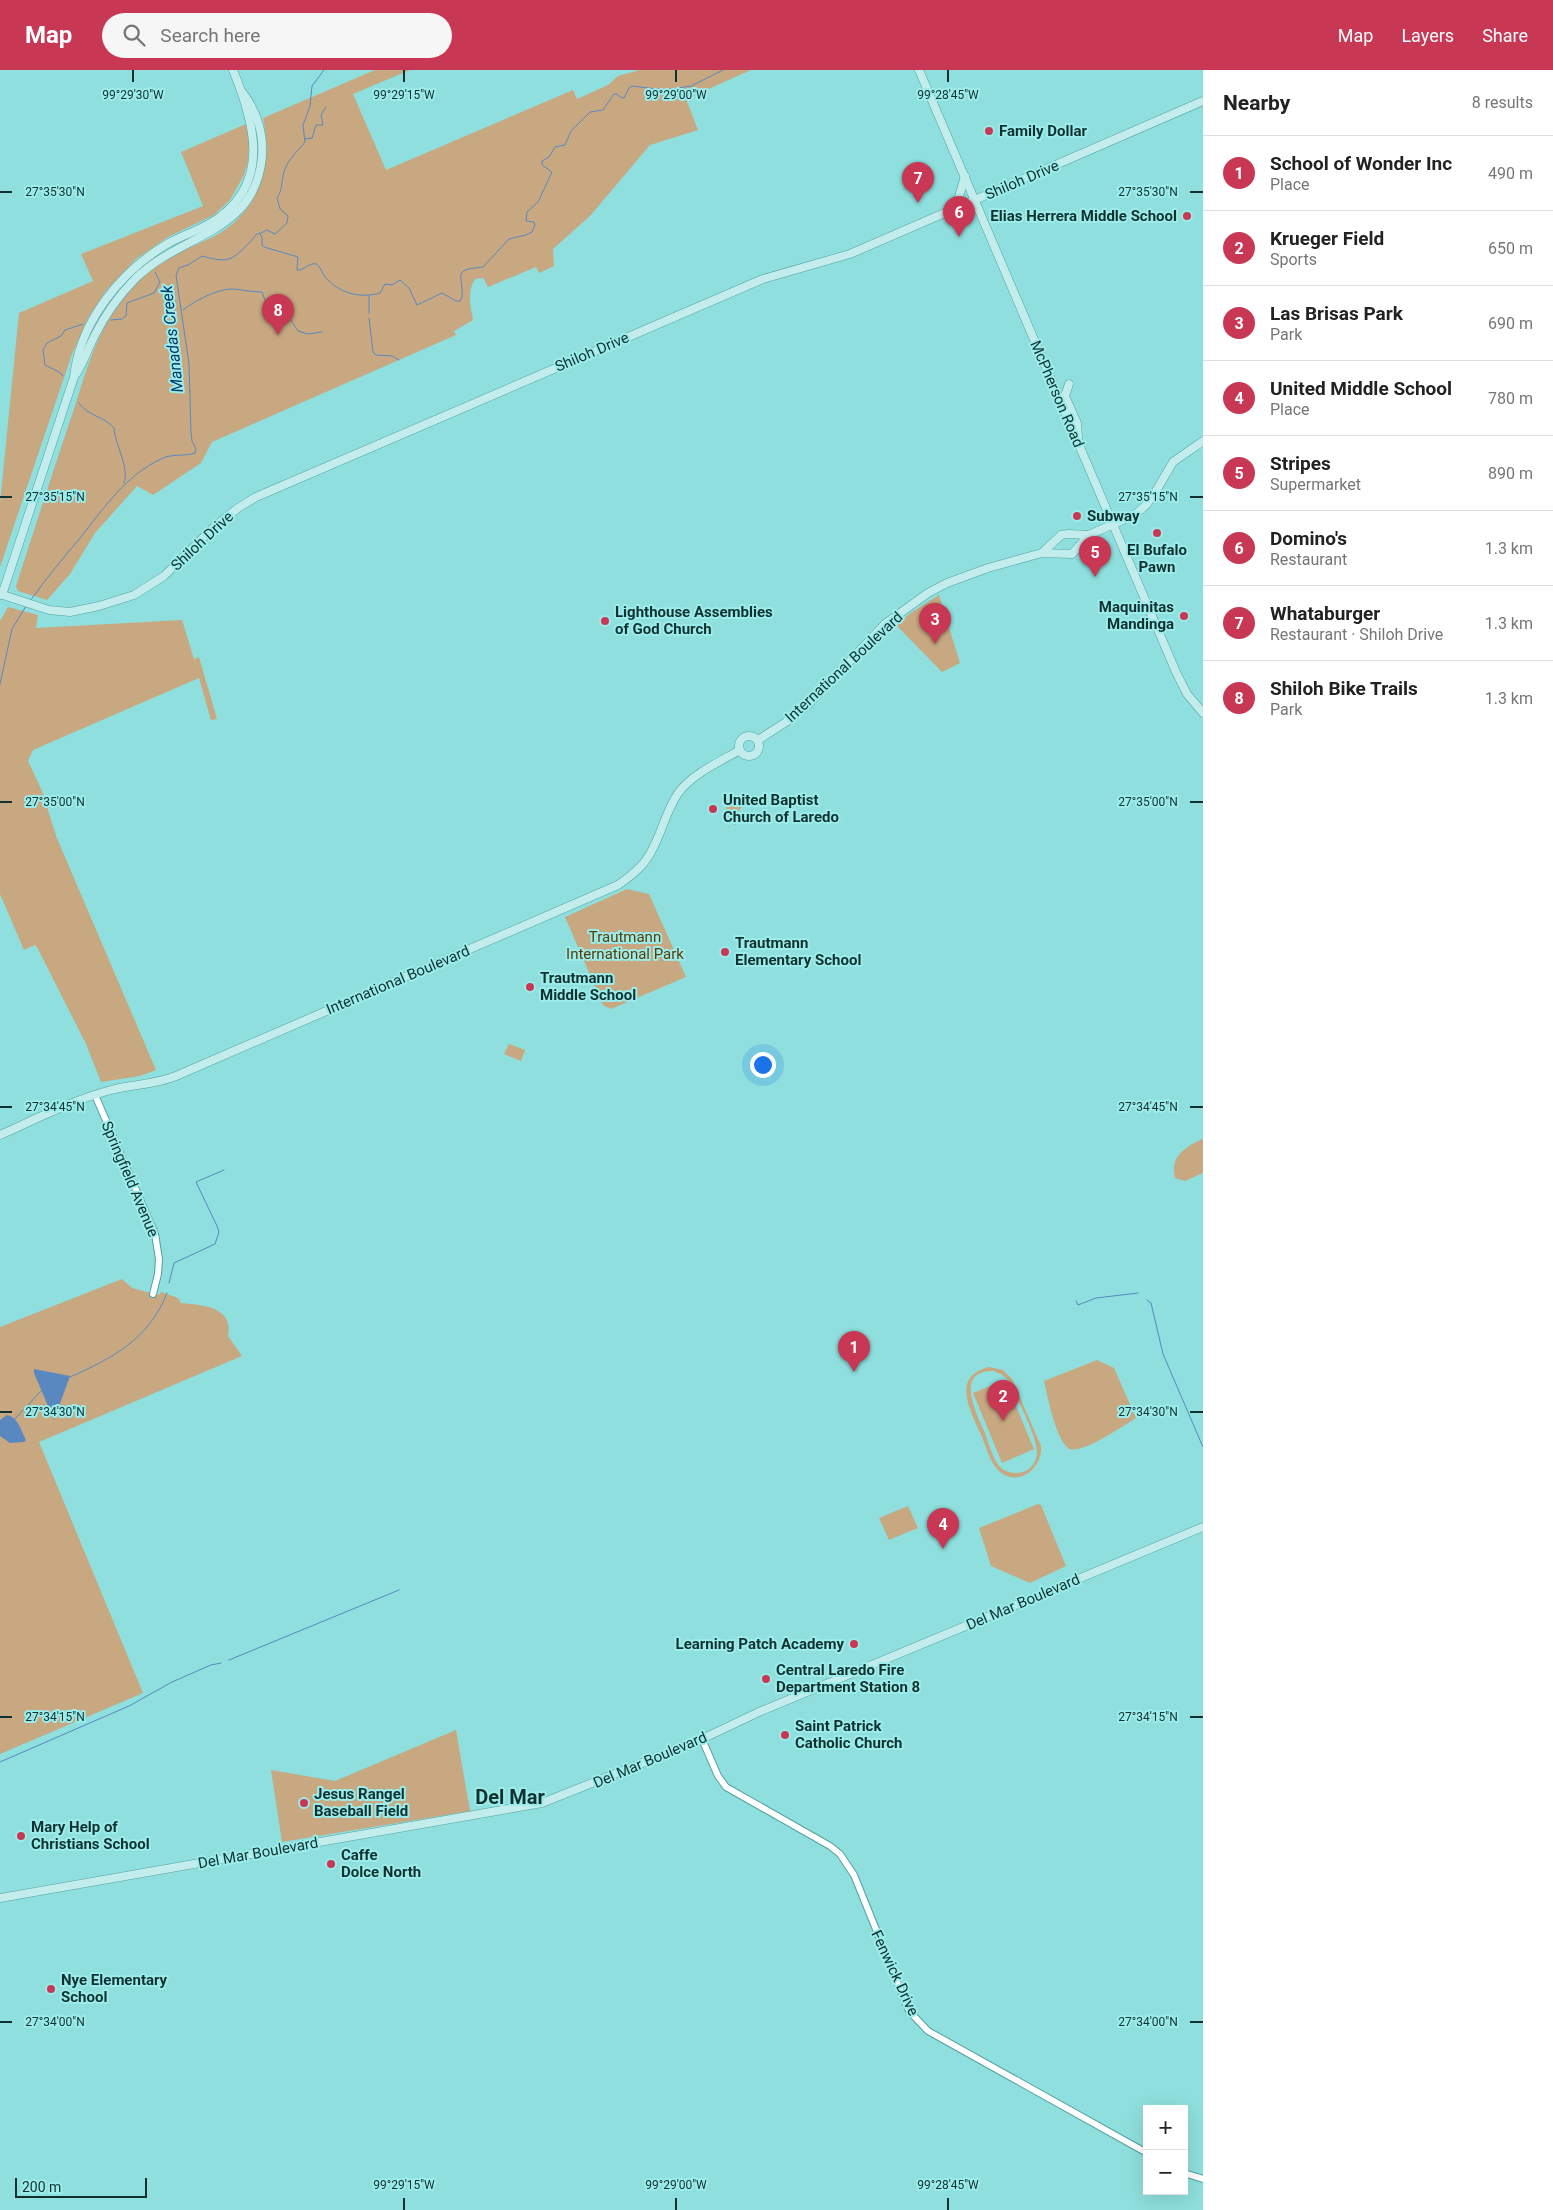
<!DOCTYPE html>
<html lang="en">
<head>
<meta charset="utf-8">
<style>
  body { margin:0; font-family:Roboto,sans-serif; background:#f6f6f6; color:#222 }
  .controls { position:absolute; right:15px; bottom:15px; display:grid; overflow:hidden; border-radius:0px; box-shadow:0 5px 20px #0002 }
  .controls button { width:45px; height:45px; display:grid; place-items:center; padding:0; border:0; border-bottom:1px solid #e0e0e0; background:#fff; color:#222; font:25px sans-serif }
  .scale { position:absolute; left:15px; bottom:12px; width:132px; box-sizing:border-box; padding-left:5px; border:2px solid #0f3231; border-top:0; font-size:14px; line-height:18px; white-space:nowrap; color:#0f3231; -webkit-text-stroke:4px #9becea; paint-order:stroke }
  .you { position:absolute; left:762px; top:994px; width:18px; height:18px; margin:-12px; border:4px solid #fff; border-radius:50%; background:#1a73e8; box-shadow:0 0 0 8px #1a73e833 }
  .badge { display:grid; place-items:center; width:32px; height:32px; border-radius:50%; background:#c83855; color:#fff; font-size:16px; font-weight:700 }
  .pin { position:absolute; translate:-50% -41px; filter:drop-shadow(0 1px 2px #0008) }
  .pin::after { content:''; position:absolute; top:26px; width:18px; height:15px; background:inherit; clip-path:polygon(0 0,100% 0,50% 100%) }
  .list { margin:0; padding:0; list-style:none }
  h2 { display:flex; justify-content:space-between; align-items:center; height:65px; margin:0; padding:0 20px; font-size:21px }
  h2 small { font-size:16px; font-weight:400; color:#767676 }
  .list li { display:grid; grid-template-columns:32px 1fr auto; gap:15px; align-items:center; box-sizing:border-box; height:75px; padding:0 20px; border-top:1px solid #e0e0e0 }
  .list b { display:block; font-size:19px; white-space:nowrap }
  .list p { margin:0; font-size:16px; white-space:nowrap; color:#767676 }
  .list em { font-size:16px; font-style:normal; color:#767676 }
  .icon { flex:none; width:28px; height:28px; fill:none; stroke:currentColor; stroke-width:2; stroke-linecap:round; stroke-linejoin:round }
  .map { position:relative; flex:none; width:1203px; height:2140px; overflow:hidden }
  header { display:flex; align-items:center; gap:30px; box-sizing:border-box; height:70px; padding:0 25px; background:#c83855; color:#fff }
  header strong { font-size:24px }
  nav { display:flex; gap:28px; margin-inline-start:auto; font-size:18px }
  .search { width:350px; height:45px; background:#f6f6f6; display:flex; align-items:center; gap:12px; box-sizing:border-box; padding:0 18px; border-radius:28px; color:#767676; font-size:19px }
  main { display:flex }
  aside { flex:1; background:#fff }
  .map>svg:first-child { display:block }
  .green { fill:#c7a881; fill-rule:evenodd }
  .water { fill:#5988c0 }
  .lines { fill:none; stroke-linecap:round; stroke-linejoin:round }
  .stream { stroke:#5988c0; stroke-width:1 }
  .tertiary-casing { stroke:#51a2a0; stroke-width:8 }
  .secondary-casing { stroke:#51a2a0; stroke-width:9 }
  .tertiary { stroke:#fff; stroke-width:6 }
  .secondary { stroke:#c2edec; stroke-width:8 }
  .ticks { fill:none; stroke:#0f3231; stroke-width:2 }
  .poi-dot { fill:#c83855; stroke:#9becea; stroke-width:2 }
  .labels { text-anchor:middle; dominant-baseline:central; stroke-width:4; stroke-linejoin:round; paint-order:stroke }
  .poi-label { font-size:15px; font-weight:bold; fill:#0f3231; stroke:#9becea; text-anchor:start }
  .street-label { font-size:15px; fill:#0f3231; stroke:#9becea }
  .park-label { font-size:15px; fill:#5c3c07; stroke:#9becea }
  .water-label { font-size:16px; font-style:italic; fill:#003367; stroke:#9becea }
  .district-label { font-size:20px; font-weight:bold; fill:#0f3231; stroke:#9becea }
  .ticks-label { font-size:12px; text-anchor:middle; fill:#0f3231; stroke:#9becea; stroke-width:4; stroke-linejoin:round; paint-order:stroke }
</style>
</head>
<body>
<header>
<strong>Map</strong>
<div class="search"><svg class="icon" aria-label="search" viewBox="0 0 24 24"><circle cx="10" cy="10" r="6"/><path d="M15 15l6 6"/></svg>Search here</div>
<nav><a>Map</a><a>Layers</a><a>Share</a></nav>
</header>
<main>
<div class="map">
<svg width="1203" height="2140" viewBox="0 0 1203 2140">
  <rect width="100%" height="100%" fill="#8edfdd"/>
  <!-- green -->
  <g class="green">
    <path d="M375,0H410L353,24L386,100L573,20L577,29L608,15L618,6L640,0H751L686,29L698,60L650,75L590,146L553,179L554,196L539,203L536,197L488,217L483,208L475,209C467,222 470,235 473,250L454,261L456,265L212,372L201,393L153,425L137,416L95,463L70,504L47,530L18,521L16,516C35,457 54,398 74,339C86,302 96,263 121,232C134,215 150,199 168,188C186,178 206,172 223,161C261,135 273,91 263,48Z"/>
    <path d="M246,54L249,73L248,91L244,105L230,130L214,145L168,167L136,189L105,222L88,248L72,284L0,497V433L19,243L93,211L81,184L203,136L181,82Z"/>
    <path d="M939,525L960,593L942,602L896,555L912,542Z"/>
    <path d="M8,537L38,545L36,558L182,550L194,589L199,587L217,649L211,650L199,608L33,680L28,691L42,721L56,766L156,1000L140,1006L101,1012L86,974L38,879L35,875L24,880L0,824V551Z"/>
    <path d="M733,728L743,735L735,746L740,750L735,755L722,744Z"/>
    <path d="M627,819L649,824L686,907L611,939L603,935L565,847Z"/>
    <path d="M509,974L525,980L521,991L504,984Z"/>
    <path d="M1203,1069V1103L1185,1111L1175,1108C1169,1087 1186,1076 1203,1069Z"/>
    <path d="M122,1209L132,1218L158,1225L161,1222L178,1228L181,1233C201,1235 234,1236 228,1266L242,1286L39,1372L143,1623L0,1684V1257Z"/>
    <path d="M1097,1290L1114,1298L1136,1348C1121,1357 1085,1383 1069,1379C1055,1368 1048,1328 1044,1311Z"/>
    <path d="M989,1297L1003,1300L1012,1309L1041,1376C1043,1400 1015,1419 997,1399C990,1391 986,1377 982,1367C972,1343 949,1307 989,1297ZM994,1301L1001,1304L1009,1311C1016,1327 1037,1366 1037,1382C1037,1391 1032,1399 1023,1402C1015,1404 1007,1403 1001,1398C993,1390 989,1374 985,1363C977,1345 953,1300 994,1301Z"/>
    <path d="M1005,1310L1034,1379L1002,1393L973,1323Z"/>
    <path d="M1038,1434L1041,1435L1066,1496L1030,1513L991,1496L979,1458Z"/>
    <path d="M908,1436L918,1458L889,1470L879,1448Z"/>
    <path d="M456,1660L470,1741L282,1772L271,1700L335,1711Z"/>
  </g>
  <!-- water -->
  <g class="water">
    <path d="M34,1299L70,1306L54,1350L34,1303Z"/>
    <path d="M7,1345C18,1347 21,1360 26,1370L24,1372L10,1373L0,1366V1350Z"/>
  </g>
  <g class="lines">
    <!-- stream -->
    <g class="stream">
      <path d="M305,69L312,68L316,55H323L321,45L326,37"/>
      <path d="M261,163L267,160L275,164L287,153L288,146L280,139L277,128C283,119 281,112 284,102C288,89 297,82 305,72L303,55L310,36L312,16L324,0"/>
      <path d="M369,226V243"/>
      <path d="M183,240C194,231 219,218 234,219C243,220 252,222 262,222L266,233C284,235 289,248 298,261L308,264L322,262"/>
      <path d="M369,248L373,282L376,285L392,286L399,290"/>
      <path d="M111,250L122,249L126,246L127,233L154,223L160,212L155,202"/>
      <path d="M63,306L59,302L45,295L43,280L47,273L61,266L65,260L83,254"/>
      <path d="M79,333C87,346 104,346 114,358C115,375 130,398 124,413"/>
      <path d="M30,531C46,509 63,488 80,468C104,438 126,405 161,389C172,383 184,387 195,383L196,379L192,371L191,363L189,294L176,205L179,198L188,195L202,186C230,194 232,190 251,171C255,167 254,165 260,163L262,168V175L264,177L298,187L297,200C304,201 309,192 317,194C321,198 322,203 325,207C339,223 360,229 380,223L385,214L392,215L400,210L409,218L417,235L442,223L456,231H460L462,227C464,205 450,200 483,197L509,169L526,165L532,162L535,155L534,152L526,151L527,142L538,132L552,102L542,95V91L549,87L555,77L565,75L571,61L590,42L603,40L614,24H617L620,27L624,28L629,18L632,16L665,20L691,16L723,0"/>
      <path d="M0,614L12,559L26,536"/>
      <path d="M169,1213L174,1193L215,1174L219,1162L217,1156L196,1112L224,1100"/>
      <path d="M1147,1230L1151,1233L1163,1284L1203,1377"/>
      <path d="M1076,1231L1078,1235L1096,1228L1138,1223"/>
      <path d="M70,1307C113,1288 149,1269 167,1223"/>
      <path d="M14,1350L42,1320"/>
      <path d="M229,1590L399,1520"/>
      <path d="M0,1692L129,1636L172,1612L211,1595L221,1593"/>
    </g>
    <!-- tertiary casing -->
    <g class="tertiary-casing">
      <g id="tertiary">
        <path d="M95,1025L155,1164L159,1189L158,1204L153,1224"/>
        <path d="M702,1669L718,1706L726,1717L830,1776L840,1784L854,1805L909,1941L928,1961L1147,2083"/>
        <path d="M1184,2103L1203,2109"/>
      </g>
    </g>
    <!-- secondary casing -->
    <g class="secondary-casing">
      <g id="secondary">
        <path d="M919,0L1176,602L1187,624L1203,643"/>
        <path d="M950,138L959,127L965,106"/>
        <path d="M76,304C84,292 88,279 94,267C105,245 119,225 136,208C182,163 255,164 262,87C264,63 257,42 243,23"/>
        <path d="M1069,314L1065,326L1077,353L1078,369"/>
        <path d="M1042,483L1061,465L1068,464L1089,465L1136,444L1147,434L1156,421L1173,392L1203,371"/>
        <path d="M0,524L49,540L70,542L99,536L134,525L164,506L214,457L238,438L256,427L763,209L850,184L1203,31"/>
        <path d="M2,525L74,307C80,252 120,202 167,174C184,164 205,159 221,146C271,108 253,49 233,0"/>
        <circle cx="749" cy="676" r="10"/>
        <path d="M758,670L786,652L809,634L885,554L928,523L947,513L988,498L1042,483L1072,484L1089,465"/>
        <path d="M0,1065C36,1049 73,1030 111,1020C133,1014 154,1015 176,1006L618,815C631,806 644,796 651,782C662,763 666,740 679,722C694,703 719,692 740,680"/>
        <path d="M0,1828L542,1733L702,1669L759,1642L1203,1457"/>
      </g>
    </g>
    <!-- tertiary -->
    <use href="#tertiary" class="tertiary"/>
    <!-- secondary -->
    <use href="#secondary" class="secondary"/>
  </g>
  <!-- ticks -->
  <path class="ticks" d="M133,0V12M404,0V12M676,0V12M948,0V12M0,122H12M1190,122H1203M0,427H12M1190,427H1203M0,732H12M1190,732H1203M0,1037H12M1190,1037H1203M0,1342H12M1190,1342H1203M0,1647H12M1190,1647H1203M0,1952H12M1190,1952H1203M404,2128V2140M676,2128V2140M948,2128V2140"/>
  <!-- markers -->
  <g class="poi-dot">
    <circle cx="989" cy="61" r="5"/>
    <circle cx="1187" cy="146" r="5"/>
    <circle cx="1077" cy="446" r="5"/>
    <circle cx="1157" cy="463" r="5"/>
    <circle cx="1184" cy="546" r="5"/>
    <circle cx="605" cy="551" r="5"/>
    <circle cx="713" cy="739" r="5"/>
    <circle cx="725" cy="882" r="5"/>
    <circle cx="530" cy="917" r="5"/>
    <circle cx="854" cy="1574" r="5"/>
    <circle cx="766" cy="1609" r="5"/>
    <circle cx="785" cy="1665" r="5"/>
    <circle cx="304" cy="1733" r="5"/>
    <circle cx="21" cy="1766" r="5"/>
    <circle cx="331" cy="1794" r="5"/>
    <circle cx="51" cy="1919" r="5"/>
  </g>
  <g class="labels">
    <!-- poi labels -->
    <g class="poi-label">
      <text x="999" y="61">Family Dollar</text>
      <text x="1177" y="146" text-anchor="end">Elias Herrera Middle School</text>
      <text x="1087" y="446">Subway</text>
      <text x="1157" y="480" text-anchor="middle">El Bufalo<tspan x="1157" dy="17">Pawn</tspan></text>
      <text x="1174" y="537" text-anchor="end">Maquinitas<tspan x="1174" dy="17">Mandinga</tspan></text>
      <text x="615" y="542">Lighthouse Assemblies<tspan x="615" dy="17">of God Church</tspan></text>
      <text x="723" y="730">United Baptist<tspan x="723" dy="17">Church of Laredo</tspan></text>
      <text x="735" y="873">Trautmann<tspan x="735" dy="17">Elementary School</tspan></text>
      <text x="540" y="908">Trautmann<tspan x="540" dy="17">Middle School</tspan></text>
      <text x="844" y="1574" text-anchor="end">Learning Patch Academy</text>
      <text x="776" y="1600">Central Laredo Fire<tspan x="776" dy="17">Department Station 8</tspan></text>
      <text x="795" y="1656">Saint Patrick<tspan x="795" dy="17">Catholic Church</tspan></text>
      <text x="314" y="1724">Jesus Rangel<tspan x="314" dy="17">Baseball Field</tspan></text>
      <text x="31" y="1757">Mary Help of<tspan x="31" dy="17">Christians School</tspan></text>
      <text x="341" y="1785">Caffe<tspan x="341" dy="17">Dolce North</tspan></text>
      <text x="61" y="1910">Nye Elementary<tspan x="61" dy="17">School</tspan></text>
    </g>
    <!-- street labels -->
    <g class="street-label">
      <text transform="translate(1022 110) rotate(-23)">Shiloh Drive</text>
      <text transform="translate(592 282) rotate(-23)">Shiloh Drive</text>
      <text transform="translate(1057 324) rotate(67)">McPherson Road</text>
      <text transform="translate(202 471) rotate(-43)">Shiloh Drive</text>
      <text transform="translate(844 597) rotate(-43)">International Boulevard</text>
      <text transform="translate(398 910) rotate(-23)">International Boulevard</text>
      <text transform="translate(130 1109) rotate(67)">Springfield Avenue</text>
      <text transform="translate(1023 1532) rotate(-23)">Del Mar Boulevard</text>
      <text transform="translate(650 1690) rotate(-23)">Del Mar Boulevard</text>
      <text transform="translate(258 1783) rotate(-10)">Del Mar Boulevard</text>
      <text transform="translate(895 1903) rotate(65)">Fenwick Drive</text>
    </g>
    <!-- park labels -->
    <g class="park-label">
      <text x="625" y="867">Trautmann<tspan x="625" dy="17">International Park</tspan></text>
    </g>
    <!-- water labels -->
    <g class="water-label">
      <text transform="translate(172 269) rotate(-96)">Manadas Creek</text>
    </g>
    <!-- district labels -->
    <g class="district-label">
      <text x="510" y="1727">Del Mar</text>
    </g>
  </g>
  <g class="ticks-label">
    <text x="133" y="29">99°29'30"W</text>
    <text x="404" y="29">99°29'15"W</text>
    <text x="676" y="29">99°29'00"W</text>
    <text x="948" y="29">99°28'45"W</text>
    <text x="55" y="126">27°35'30"N</text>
    <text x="1148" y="126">27°35'30"N</text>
    <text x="55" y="431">27°35'15"N</text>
    <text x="1148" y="431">27°35'15"N</text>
    <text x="55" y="736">27°35'00"N</text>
    <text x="1148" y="736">27°35'00"N</text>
    <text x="55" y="1041">27°34'45"N</text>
    <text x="1148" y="1041">27°34'45"N</text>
    <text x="55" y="1346">27°34'30"N</text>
    <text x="1148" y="1346">27°34'30"N</text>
    <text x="55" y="1651">27°34'15"N</text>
    <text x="1148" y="1651">27°34'15"N</text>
    <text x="55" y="1956">27°34'00"N</text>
    <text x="1148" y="1956">27°34'00"N</text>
    <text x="404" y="2119">99°29'15"W</text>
    <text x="676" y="2119">99°29'00"W</text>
    <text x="948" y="2119">99°28'45"W</text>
  </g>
</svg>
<div class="controls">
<button>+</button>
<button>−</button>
</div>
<div class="scale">200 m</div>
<div class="you"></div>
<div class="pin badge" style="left:854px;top:1302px">1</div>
<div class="pin badge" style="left:1003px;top:1351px">2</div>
<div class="pin badge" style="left:935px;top:574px">3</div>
<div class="pin badge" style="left:943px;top:1479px">4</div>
<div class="pin badge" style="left:1095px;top:507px">5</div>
<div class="pin badge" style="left:959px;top:167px">6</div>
<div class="pin badge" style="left:918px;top:133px">7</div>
<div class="pin badge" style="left:278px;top:265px">8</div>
</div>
<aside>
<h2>Nearby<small>8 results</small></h2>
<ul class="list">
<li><span class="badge">1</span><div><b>School of Wonder Inc</b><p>Place</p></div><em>490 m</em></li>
<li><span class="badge">2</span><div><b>Krueger Field</b><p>Sports</p></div><em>650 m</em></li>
<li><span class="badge">3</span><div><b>Las Brisas Park</b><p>Park</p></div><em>690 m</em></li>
<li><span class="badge">4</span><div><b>United Middle School</b><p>Place</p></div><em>780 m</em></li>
<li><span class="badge">5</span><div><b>Stripes</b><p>Supermarket</p></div><em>890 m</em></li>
<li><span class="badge">6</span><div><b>Domino's</b><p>Restaurant</p></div><em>1.3 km</em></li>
<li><span class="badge">7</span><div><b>Whataburger</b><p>Restaurant · Shiloh Drive</p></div><em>1.3 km</em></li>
<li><span class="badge">8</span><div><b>Shiloh Bike Trails</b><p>Park</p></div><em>1.3 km</em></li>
</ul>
</aside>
</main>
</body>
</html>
